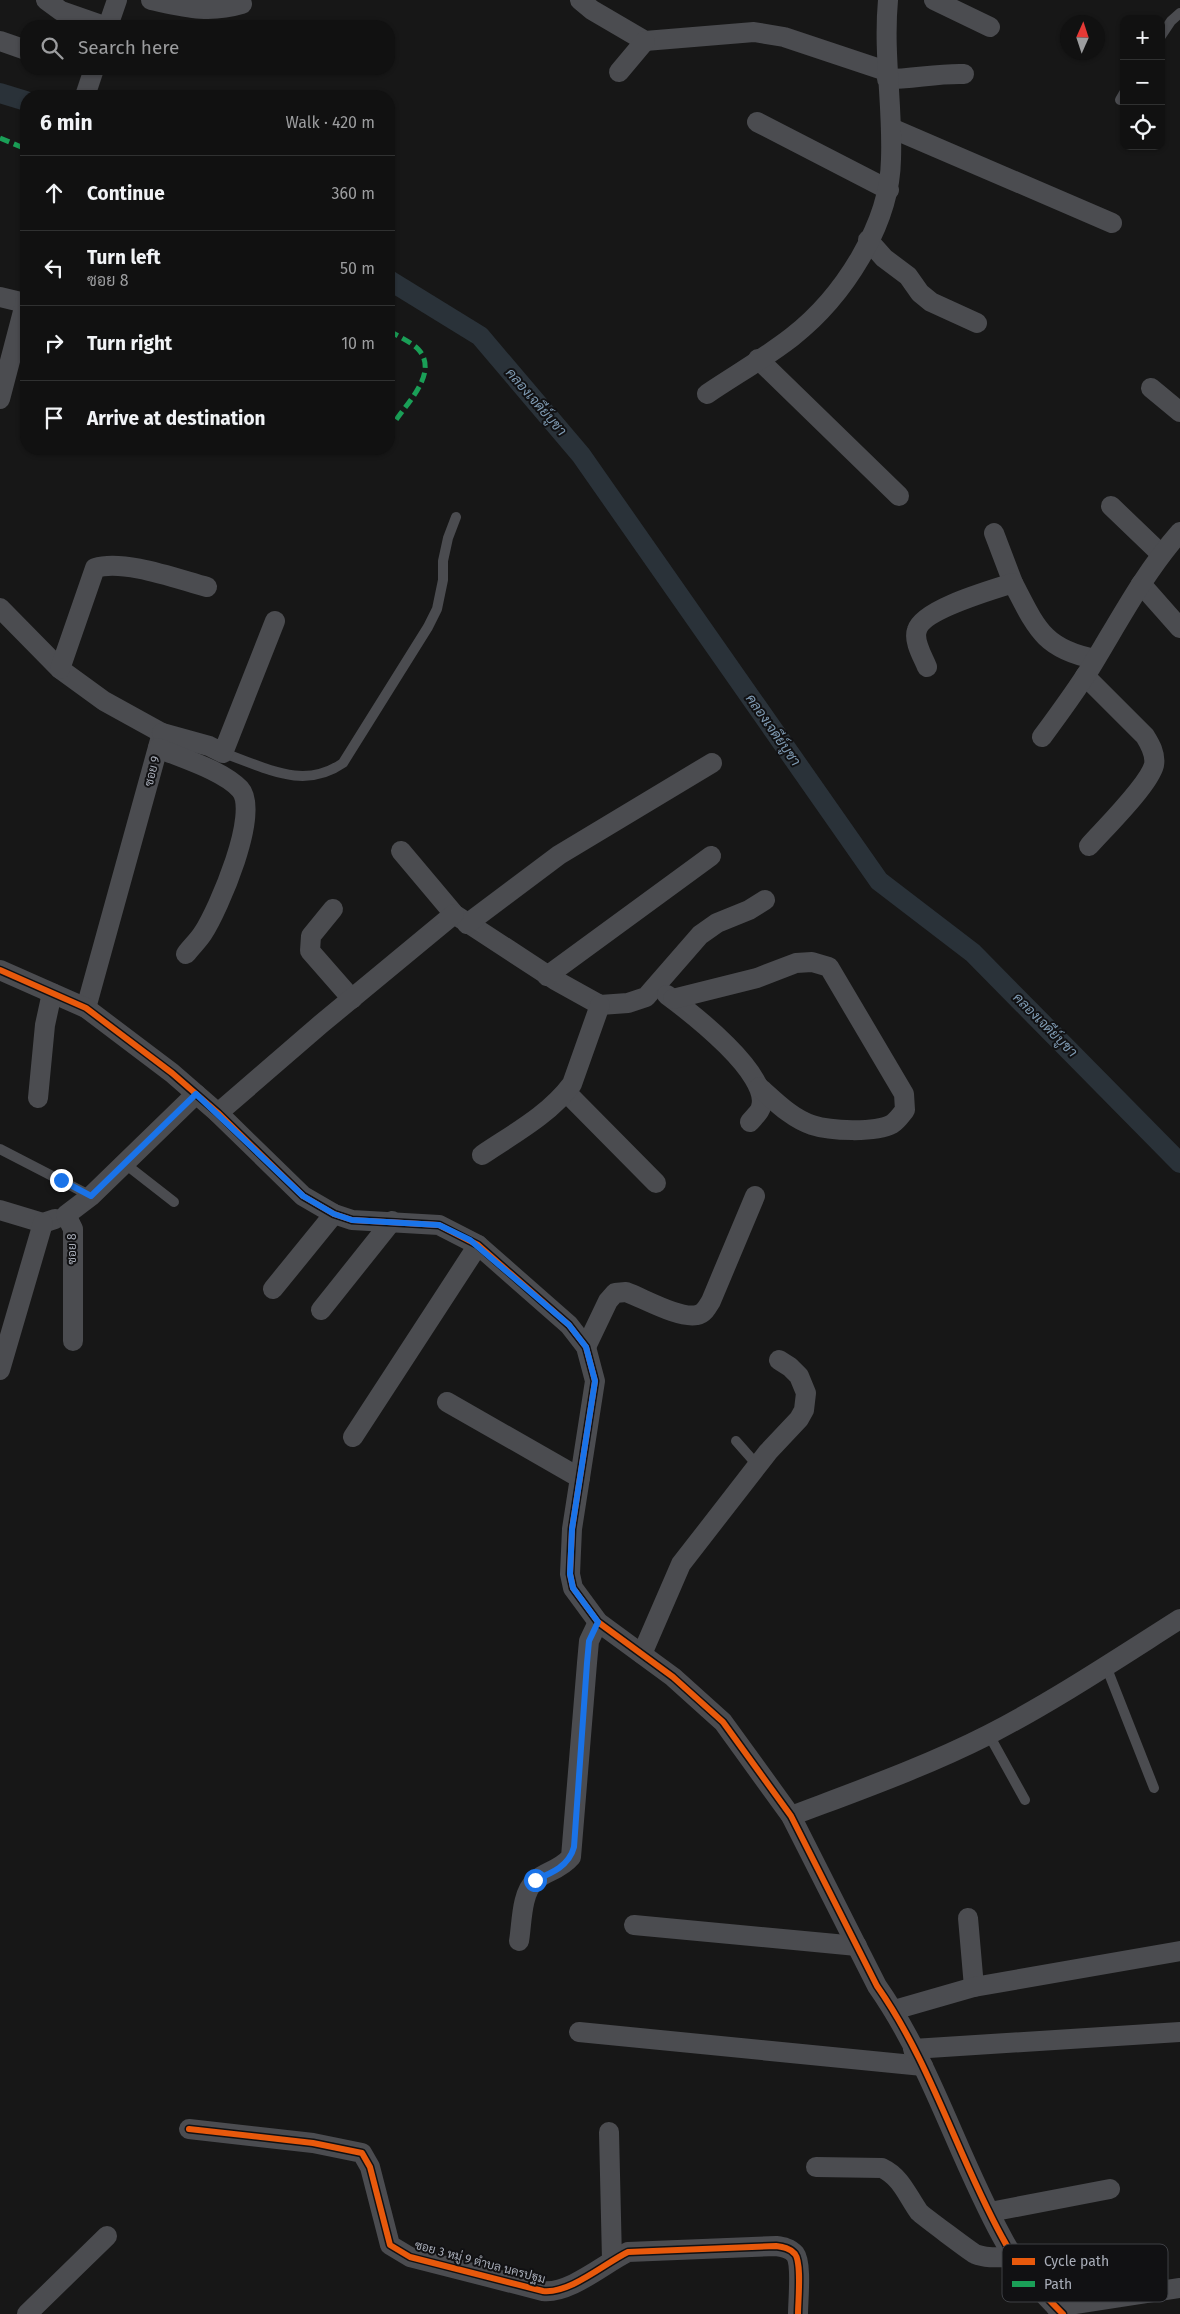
<!DOCTYPE html>
<html lang="en">
<head>
<meta charset="utf-8">
<style>
  body { margin:0; font-family:"Fira Sans",Sarabun,sans-serif; background:#1e1f1f; color:#f1f3f6 }
  .controls { position:absolute; right:15px; top:15px; display:grid; overflow:hidden; border-radius:10px; box-shadow:0 1px 4px #0004 }
  .controls button { width:45px; height:45px; display:grid; place-items:center; padding:0; border:0; border-bottom:1px solid #303131; background:#111; color:#f1f3f6; font:25px sans-serif }
  .compass { position:absolute; left:1060px; top:15px; width:45px; height:45px; border-radius:50%; background:#111; box-shadow:0 1px 4px #0004; rotate:3deg }
  .stop { position:absolute; width:15px; height:15px; margin:-11px; border:4px solid #1a73e8; border-radius:50%; background:#fff }
  .stop.end { background:#1a73e8; border-color:#fff; box-shadow:0 1px 5px #0008 }
  .list { margin:0; padding:0; list-style:none }
  h2 { display:flex; justify-content:space-between; align-items:center; height:65px; margin:0; padding:0 20px; font-size:21px }
  h2 small { font-size:16px; font-weight:400; color:#9c9d9f }
  .list li { display:grid; grid-template-columns:32px 1fr auto; gap:15px; align-items:center; box-sizing:border-box; height:75px; padding:0 20px; border-top:1px solid #303131 }
  .list b { display:block; font-size:19px; white-space:nowrap }
  .list p { margin:0; font-size:16px; white-space:nowrap; color:#9c9d9f }
  .list em { font-size:16px; font-style:normal; color:#9c9d9f }
  .icon { flex:none; width:28px; height:28px; fill:none; stroke:currentColor; stroke-width:2; stroke-linecap:round; stroke-linejoin:round }
  .map { position:relative; flex:none; width:1180px; height:2314px; overflow:hidden }
  .search { position:absolute; background:#111; box-shadow:0 1px 4px #0004; left:20px; top:20px; width:375px; height:55px; display:flex; align-items:center; gap:12px; box-sizing:border-box; padding:0 18px; border-radius:20px; color:#9c9d9f; font-size:19px }
  .panel { position:absolute; background:#111; box-shadow:0 1px 4px #0004; left:20px; top:90px; width:375px; height:365px; border-radius:20px }
  .map>svg:first-child { display:block }
  .lines { fill:none; stroke-linecap:round; stroke-linejoin:round }
  .canal { stroke:#2a3239; stroke-width:20 }
  .lane { stroke:#4b4c50; stroke-width:10 }
  .street { stroke:#4b4c50; stroke-width:20 }
  .quiet { stroke:#1a9f57; stroke-width:5; stroke-dasharray:10 5; stroke-linecap:butt }
  .cycleway-casing { stroke:#111113; stroke-width:9 }
  .cycleway { stroke:#e8590c; stroke-width:6 }
  .route { stroke:#1a73e8; stroke-width:6 }
  .labels { text-anchor:middle; dominant-baseline:central; stroke-width:4; stroke-linejoin:round; paint-order:stroke }
  .street-label { font-size:12px; fill:#a8adb8; stroke:#111113 }
  .water-label { font-size:14px; font-style:italic; fill:#7f9bb3; stroke:#111113 }
  .key { fill:#111113; stroke:#3e4045; stroke-width:1 }
  .key-label { font-size:14px; fill:#a8adb8 }
</style>
</head>
<body>
<div class="map">
<svg width="1180" height="2314" viewBox="0 0 1180 2314">
  <rect width="100%" height="100%" fill="#171717"/>
  <g class="lines">
    <!-- canal -->
    <g class="canal">
      <path d="M0,93L26,101"/>
      <path d="M389,280L480,336L581,455L879,881L973,953L1180,1163"/>
    </g>
    <!-- lane -->
    <g class="lane">
      <path d="M1161,36L1171,21L1180,13"/>
      <path d="M1120,100L1124,93"/>
      <path d="M223,753C265,767 303,791 343,763L428,627L437,609L443,580V561L448,538L456,517"/>
      <path d="M0,1149L91,1196"/>
      <path d="M124,1163L174,1202"/>
      <path d="M736,1441L758,1466"/>
      <path d="M1106,1666L1154,1788"/>
      <path d="M989,1735L1025,1800"/>
    </g>
    <!-- street -->
    <g class="street">
      <path d="M46,0L61,11L104,26"/>
      <path d="M151,0C184,7 208,14 242,4"/>
      <path d="M580,0L592,10L645,41L754,32L784,37L886,71"/>
      <path d="M934,0L990,27"/>
      <path d="M108,26L117,0"/>
      <path d="M0,41L26,50"/>
      <path d="M619,72L645,41"/>
      <path d="M887,79C913,79 938,73 964,74"/>
      <path d="M85,96L94,69"/>
      <path d="M757,122L889,190"/>
      <path d="M891,128L1112,223"/>
      <path d="M868,240L884,258L908,276L920,293L931,302L977,323"/>
      <path d="M0,297L25,303"/>
      <path d="M758,359L899,496"/>
      <path d="M1151,388L1180,412"/>
      <path d="M707,394C735,375 765,358 792,337C843,297 890,225 891,159C893,106 883,54 888,0"/>
      <path d="M0,399L26,300"/>
      <path d="M1111,506L1161,554"/>
      <path d="M994,533L1013,583"/>
      <path d="M1141,584L1180,628"/>
      <path d="M0,608L60,669L104,701L162,733L86,1008"/>
      <path d="M927,667C923,657 913,641 917,630C923,609 992,590 1013,583C1036,627 1043,649 1095,659"/>
      <path d="M60,669L95,568C124,559 177,579 207,587"/>
      <path d="M1085,676L1145,736C1150,744 1156,754 1154,765C1149,785 1104,829 1089,846"/>
      <path d="M162,733L209,746L223,753L275,621"/>
      <path d="M1042,737C1059,714 1076,691 1091,667C1119,621 1144,573 1180,532"/>
      <path d="M158,748C181,758 222,770 240,789C261,812 218,910 203,933C198,941 191,947 186,954"/>
      <path d="M401,851L454,914L555,980L600,1005L628,1003L646,997L700,935L717,923L749,910L765,900"/>
      <path d="M333,909L311,936L310,951L352,999"/>
      <path d="M467,924L559,855L712,763"/>
      <path d="M0,970L86,1008L172,1073L218,1113L303,1196L334,1214L352,1220L439,1225L478,1245L569,1325L586,1347L595,1381L572,1529L570,1574L573,1588L598,1622L673,1677L723,1722L791,1816L877,1986C931,2063 957,2155 1002,2237C1017,2266 1040,2291 1063,2314"/>
      <path d="M547,976L711,856"/>
      <path d="M667,995C690,1012 771,1074 761,1107C760,1112 753,1118 750,1122"/>
      <path d="M673,999L757,978L796,963L812,962L829,967L904,1094L905,1110C901,1115 897,1121 892,1124C875,1133 830,1131 812,1125C791,1118 775,1101 759,1087"/>
      <path d="M566,1092L656,1183"/>
      <path d="M38,1098L45,1025L52,993"/>
      <path d="M218,1113L321,1024L454,914"/>
      <path d="M482,1155C513,1134 549,1115 572,1084L600,1005"/>
      <path d="M0,1210L43,1223L55,1219"/>
      <path d="M273,1289L334,1214"/>
      <path d="M321,1310L392,1221"/>
      <path d="M73,1341V1229L66,1215L91,1196L196,1094"/>
      <path d="M586,1347L608,1301L615,1293L626,1292C643,1298 679,1319 697,1315C704,1314 708,1306 711,1301L755,1196"/>
      <path d="M0,1370L43,1223"/>
      <path d="M447,1402L580,1478"/>
      <path d="M353,1437L478,1245"/>
      <path d="M642,1654L681,1564L768,1452L799,1419L804,1410L806,1393L799,1376L790,1367L779,1360"/>
      <path d="M791,1816C857,1791 925,1767 988,1735C1054,1701 1117,1659 1180,1619"/>
      <path d="M968,1918L974,1987"/>
      <path d="M634,1925L857,1946"/>
      <path d="M519,1941C522,1924 521,1893 535,1881C545,1871 559,1871 571,1857L587,1663L589,1641L598,1622"/>
      <path d="M894,2010L974,1987L1180,1951"/>
      <path d="M579,2032L923,2066"/>
      <path d="M913,2049L1180,2032"/>
      <path d="M189,2129L313,2143L362,2153L370,2167L390,2245L410,2257L543,2291C570,2294 605,2263 628,2252L776,2246C783,2247 790,2248 795,2254C802,2263 798,2301 798,2314"/>
      <path d="M609,2132L612,2260"/>
      <path d="M816,2167L882,2168C901,2177 907,2195 919,2212C923,2216 970,2251 975,2254C987,2259 1002,2257 1014,2257"/>
      <path d="M990,2212L1110,2189"/>
      <path d="M1056,2307L1180,2288"/>
      <path d="M27,2314L107,2236"/>
    </g>
    <!-- quiet -->
    <g class="quiet">
      <path d="M0,138L26,149"/>
      <path d="M389,331C398,336 411,342 418,349C439,371 409,401 396,420"/>
    </g>
    <!-- cycleway casing -->
    <g class="cycleway-casing">
      <g id="cycleway">
        <path d="M0,970L86,1008L172,1073L218,1113L303,1196L334,1214L352,1220L439,1225L478,1245L569,1325L586,1347L595,1381L572,1529L570,1574L573,1588L598,1622L673,1677L723,1722L791,1816L877,1986C931,2063 957,2155 1002,2237C1017,2266 1040,2291 1063,2314"/>
        <path d="M189,2129L313,2143L362,2153L370,2167L390,2245L410,2257L543,2291C570,2294 605,2263 628,2252L776,2246C783,2247 790,2248 795,2254C802,2263 798,2301 798,2314"/>
      </g>
    </g>
    <!-- cycleway -->
    <use href="#cycleway" class="cycleway"/>
  </g>
  <g class="lines">
    <!-- route -->
    <path class="route" d="M61,1180L91,1196L196,1094L303,1196L334,1214L352,1220L439,1225L470,1240L569,1325L586,1347L595,1381L572,1529L570,1574L573,1588L598,1622L589,1641L587,1663L574,1847C569,1866 552,1873 535,1880"/>
  </g>
  <g class="labels">
    <!-- street labels -->
    <g class="street-label">
      <text transform="translate(152 771) rotate(-76)">ซอย 9</text>
      <text transform="translate(72 1249) rotate(-90)">ซอย 8</text>
      <text transform="translate(480 2262) rotate(15)">ซอย 3 หมู่ 9 ตำบล นครปฐม</text>
    </g>
    <!-- water labels -->
    <g class="water-label">
      <text transform="translate(536 402) rotate(49)">คลองเจดีย์บูชา</text>
      <text transform="translate(773 730) rotate(55)">คลองเจดีย์บูชา</text>
      <text transform="translate(1045 1025) rotate(45)">คลองเจดีย์บูชา</text>
    </g>
  </g>
  <!-- legend -->
  <rect x="1002" y="2244" width="166" height="58" rx="8" class="key"/>
  <rect x="1012" y="2258" width="23" height="7" fill="#e8590c"/>
  <rect x="1012" y="2281" width="23" height="6" fill="#1a9f57"/>
  <g class="key-label">
    <text x="1044" y="2266">Cycle path</text>
    <text x="1044" y="2289">Path</text>
  </g>
</svg>
<div class="controls">
<button>+</button>
<button>−</button>
<button><svg class="icon" aria-label="locate" viewBox="0 0 24 24"><circle cx="12" cy="12" r="6"/><path d="M12 2v4M12 18v4M2 12h4M18 12h4"/></svg></button>
</div>
<svg class="compass" viewBox="-18 -18 36 36"><path d="M0-13l5 13h-10z" fill="#e53935"/><path d="M0 13l5-13h-10z" fill="#9c9d9f"/></svg>
<div class="stop" style="left:535px;top:1880px"></div>
<div class="stop end" style="left:61px;top:1180px"></div>
<div class="search"><svg class="icon" aria-label="search" viewBox="0 0 24 24"><circle cx="10" cy="10" r="6"/><path d="M15 15l6 6"/></svg>Search here</div>
<section class="panel">
<h2>6 min<small>Walk · 420 m</small></h2>
<ul class="list">
<li><svg class="icon" aria-label="ahead" viewBox="0 0 24 24"><path d="M12 20V5M6 11l6-6 6 6"/></svg><div><b>Continue</b></div><em>360 m</em></li>
<li><svg class="icon" aria-label="left" viewBox="0 0 24 24"><path d="M17 20v-9H6M10 6l-5 5 5 5"/></svg><div><b>Turn left</b><p>ซอย 8</p></div><em>50 m</em></li>
<li><svg class="icon" aria-label="right" viewBox="0 0 24 24"><path d="M7 20v-9h11M14 6l5 5-5 5"/></svg><div><b>Turn right</b></div><em>10 m</em></li>
<li><svg class="icon" aria-label="arrive" viewBox="0 0 24 24"><path d="M6 21V4h12l-3 4 3 4H6"/></svg><div><b>Arrive at destination</b></div></li>
</ul>
</section>
</div>
</body>
</html>
